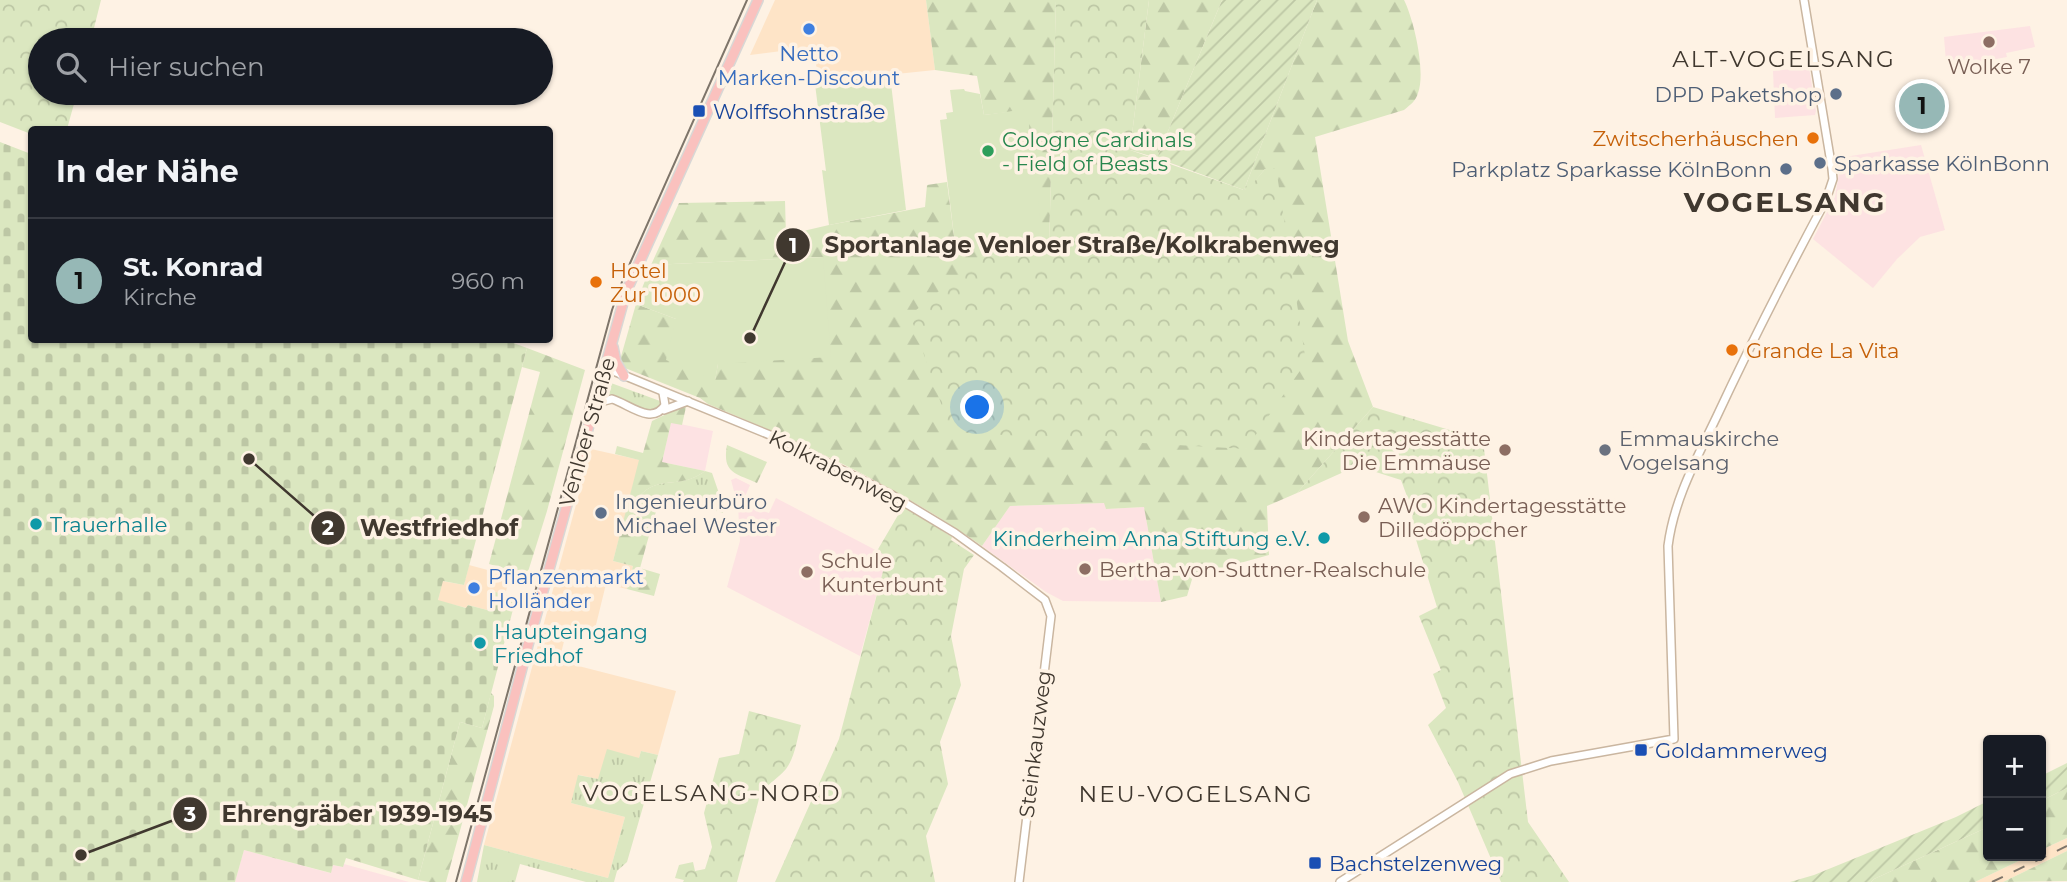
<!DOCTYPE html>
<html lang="de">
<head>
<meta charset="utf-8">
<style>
  body { margin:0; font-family:Montserrat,sans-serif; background:#20242c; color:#f1f3f6 }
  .controls { position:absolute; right:21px; bottom:21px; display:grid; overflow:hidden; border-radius:7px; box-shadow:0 2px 5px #0004 }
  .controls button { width:63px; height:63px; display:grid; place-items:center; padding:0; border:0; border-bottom:2px solid #363941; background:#171b24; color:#f1f3f6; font:35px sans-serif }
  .you { position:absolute; left:978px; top:408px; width:24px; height:24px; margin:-18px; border:5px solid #fff; border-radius:50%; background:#1a73e8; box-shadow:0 0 0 10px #1a73e833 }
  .badge { display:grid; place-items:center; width:46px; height:46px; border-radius:50%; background:#96b8b6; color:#111; font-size:23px; font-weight:700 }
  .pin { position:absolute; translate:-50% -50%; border:4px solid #fff; box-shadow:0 2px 7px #0006 }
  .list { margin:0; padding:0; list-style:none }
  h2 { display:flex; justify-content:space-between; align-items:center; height:91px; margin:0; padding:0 28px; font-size:30px }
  h2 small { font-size:23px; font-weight:400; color:#9ea1a6 }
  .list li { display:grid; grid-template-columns:46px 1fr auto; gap:21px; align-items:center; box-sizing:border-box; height:126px; padding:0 28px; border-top:2px solid #363941 }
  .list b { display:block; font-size:26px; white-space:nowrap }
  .list p { margin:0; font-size:23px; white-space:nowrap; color:#9ea1a6 }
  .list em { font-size:23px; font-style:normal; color:#9ea1a6 }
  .icon { flex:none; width:38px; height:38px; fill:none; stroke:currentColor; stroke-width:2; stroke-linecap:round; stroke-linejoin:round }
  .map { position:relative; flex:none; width:2067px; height:882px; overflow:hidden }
  .search { position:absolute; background:#171b24; box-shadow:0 2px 5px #0004; left:28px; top:28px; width:525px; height:77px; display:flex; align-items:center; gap:18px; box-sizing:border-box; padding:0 24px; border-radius:38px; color:#9ea1a6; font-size:26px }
  .panel { position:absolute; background:#171b24; box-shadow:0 2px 5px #0004; left:28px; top:126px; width:525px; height:217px; border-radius:7px }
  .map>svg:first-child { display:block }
  .built { fill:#fee4c7 }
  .industrial { fill:#fde2e3 }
  .education { fill:#fde2e2 }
  .grass { fill:url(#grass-tufts) }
  .forest { fill:url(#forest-firs) }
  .cemetery { fill:url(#cemetery-stones) }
  .park { fill:url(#park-crowns) }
  .garden { fill:url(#garden-furrows) }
  .pitch { fill:#dbe7c0 }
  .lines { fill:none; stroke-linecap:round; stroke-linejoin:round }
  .minor-casing { stroke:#cab6a0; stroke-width:10 }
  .major-casing { stroke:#d9d7d5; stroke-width:12 }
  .minor { stroke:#fff; stroke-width:7 }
  .major { stroke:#fac1be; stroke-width:9 }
  .tram { stroke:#7e756a; stroke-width:2 }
  .rail { stroke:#7e756a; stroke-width:2; stroke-dasharray:12 12; stroke-linecap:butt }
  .shop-dot { fill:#3f7fe0; stroke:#fef2e4; stroke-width:2.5 }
  .education-dot { fill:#8d6e63; stroke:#fef2e4; stroke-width:2.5 }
  .service-dot { fill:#5c6f8a; stroke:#fef2e4; stroke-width:2.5 }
  .transit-dot { fill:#1a4fb4; stroke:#fef2e4; stroke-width:2.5 }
  .food-dot { fill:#e8710a; stroke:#fef2e4; stroke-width:2.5 }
  .leisure-dot { fill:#2e9e5b; stroke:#fef2e4; stroke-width:2.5 }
  .worship-dot { fill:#6b7280; stroke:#fef2e4; stroke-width:2.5 }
  .culture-dot { fill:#0f9aa8; stroke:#fef2e4; stroke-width:2.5 }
  .labels { text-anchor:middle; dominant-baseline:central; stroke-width:7; stroke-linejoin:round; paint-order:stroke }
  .shop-label { font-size:21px; fill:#366cbe; stroke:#fef2e4 }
  .education-label { font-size:21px; fill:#785e54; stroke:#fef2e4; text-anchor:start }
  .service-label { font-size:21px; fill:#4e5e75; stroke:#fef2e4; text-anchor:end }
  .transit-label { font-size:21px; fill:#164399; stroke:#fef2e4; text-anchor:start }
  .food-label { font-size:21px; fill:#c56008; stroke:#fef2e4; text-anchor:start }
  .leisure-label { font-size:21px; fill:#27864d; stroke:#fef2e4; text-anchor:start }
  .street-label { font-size:21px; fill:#40382f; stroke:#fef2e4 }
  .worship-label { font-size:21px; fill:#5b616d; stroke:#fef2e4; text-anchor:start }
  .culture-label { font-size:21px; fill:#0d838f; stroke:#fef2e4; text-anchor:start }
  .neighbourhood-label { font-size:23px; letter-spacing:2px; fill:#40382f; stroke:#fef2e4 }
  .district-label { font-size:28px; font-weight:bold; letter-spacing:2px; fill:#40382f; stroke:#fef2e4 }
  .leader { fill:none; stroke:#40382f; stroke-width:2.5 }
  .callout-dot { fill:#40382f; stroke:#fef2e4; stroke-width:2.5 }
  .mark-label { font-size:21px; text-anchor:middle; font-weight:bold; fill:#fff }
  .callout-label { font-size:23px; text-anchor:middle; font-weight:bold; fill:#40382f; stroke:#fef2e4; stroke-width:7; stroke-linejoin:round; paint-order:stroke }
</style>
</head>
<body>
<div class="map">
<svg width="2067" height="882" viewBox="0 0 2067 882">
  <defs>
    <pattern id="grass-tufts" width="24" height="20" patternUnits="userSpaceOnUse" patternTransform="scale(1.75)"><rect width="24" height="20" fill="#dbe7c0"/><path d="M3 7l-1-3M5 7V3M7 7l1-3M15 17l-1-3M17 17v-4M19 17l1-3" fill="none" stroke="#bdc7a5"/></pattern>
    <pattern id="forest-firs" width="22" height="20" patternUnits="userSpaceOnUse" patternTransform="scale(1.75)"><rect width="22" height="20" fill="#dbe7c0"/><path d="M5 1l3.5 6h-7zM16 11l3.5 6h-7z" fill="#bdc7a5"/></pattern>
    <pattern id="cemetery-stones" width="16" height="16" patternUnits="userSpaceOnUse" patternTransform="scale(1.75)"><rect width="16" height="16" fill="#dbe7c0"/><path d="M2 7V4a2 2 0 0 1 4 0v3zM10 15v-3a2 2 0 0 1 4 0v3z" fill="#bdc7a5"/></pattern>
    <pattern id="park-crowns" width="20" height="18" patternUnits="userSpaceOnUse" patternTransform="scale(1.75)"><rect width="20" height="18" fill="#dbe7c0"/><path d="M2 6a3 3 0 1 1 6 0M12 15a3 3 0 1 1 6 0" fill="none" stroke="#bdc7a5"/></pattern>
    <pattern id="garden-furrows" width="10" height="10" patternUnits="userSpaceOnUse" patternTransform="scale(1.75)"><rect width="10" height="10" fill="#dbe7c0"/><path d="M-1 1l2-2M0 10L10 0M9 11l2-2" fill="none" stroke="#bdc7a5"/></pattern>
  </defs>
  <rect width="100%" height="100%" fill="#fef2e4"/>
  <!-- built -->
  <g class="built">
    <path d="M775,0H926L935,70L819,82L813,47L750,55Z"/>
    <path d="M591,449L640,460L613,561L633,566L627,589L606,584L594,633L568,626L559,661L676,691L658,755L641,751L639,758L598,779L579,775L571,803L625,817L608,878L484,845Z"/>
    <path d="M469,565L510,576L505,595L492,592L487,610L468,605L467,608L438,601L442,581L464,585Z"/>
    <path d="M2067,838V851L2003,882H1975L2029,856H2041V850Z"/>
  </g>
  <!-- industrial -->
  <path class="industrial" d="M671,422L713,431L705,471L662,462Z"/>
  <!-- education -->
  <g class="education">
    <path d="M2030,26L2035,47L2006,53L2007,57L1959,66L1946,62L1944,37Z"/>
    <path d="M1809,67L1816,111L1815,115L1775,118L1773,71Z"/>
    <path d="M1921,145L1945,230L1920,237L1897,259L1873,288L1813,239L1835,197L1839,173L1838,158Z"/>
    <path d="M736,478L750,485L743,501L760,510L769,513L776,498L887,556L860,656L727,587L740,541L738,506L731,480Z"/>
    <path d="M1105,503L1106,509L1144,507L1161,602L1063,601L1046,592L982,546L1010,506Z"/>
    <path d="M244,850L330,873L333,865L342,867L344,864L409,882H235Z"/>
  </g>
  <!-- grass -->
  <g class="grass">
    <path d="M611,383L660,401V408C634,417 632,397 608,397Z"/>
    <path d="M705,471L712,473L722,502L723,513L699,506L660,498L650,532L643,522L634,516L632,507C654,469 676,493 705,471Z"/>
    <path d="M607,749L639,758L641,751L658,755L627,862L617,871L614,882H586L520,864L515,882H477L484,845L608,878L625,817L571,803L578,775L598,779Z"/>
  </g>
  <!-- forest -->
  <g class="forest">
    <path d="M926,0H1056L1049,247L981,257L1246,449L1265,169L1249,189L1244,190L1317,0H1404C1414,20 1426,72 1418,93C1416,101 1410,105 1404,110L1315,137L1348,341L1373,407L1297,493L1267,506L1269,555L1193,576L1187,596L1161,602L1144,507L1106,509L1104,503L1010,506L982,546C897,486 803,443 708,404L700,398L625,368L620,360L636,304L676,319L715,380L718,364L823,257L651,265L679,203L785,201L786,235L829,225L925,207L927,185L947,182L955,244L1027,110L984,115L977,76L935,70Z"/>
    <path d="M1149,0H1222L1157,158L1130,150Z"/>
    <path d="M527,348L585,370L547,511L527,575L489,564L540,372L522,367Z"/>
    <path d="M681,407H686L682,425L671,423L662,462L705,471C677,493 654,469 632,507L634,516L643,522L650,532L640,568L660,574L654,596L627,589L633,566L613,561L639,460L615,454L617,446L643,453L652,421Z"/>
    <path d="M727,445L767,462L757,483C735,473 722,473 727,445Z"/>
    <path d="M491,693L494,696V706L446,882H429L418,880L460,722L482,728Z"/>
    <path d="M2067,788V838L2041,850V801Z"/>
    <path d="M1988,827V856H2029L1975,882H1871L1874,879Z"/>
    <path d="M2067,851V881L2003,882Z"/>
  </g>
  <!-- cemetery -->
  <path class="cemetery" d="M0,142L31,154L32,340H505L527,348L464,585L443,581L438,600L466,608L468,605L487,610L492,591L516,598L482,728L460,722L418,880L346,858L343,867L333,865L331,873L244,850L235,882H0Z"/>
  <!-- park -->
  <g class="park">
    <path d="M0,0H101L91,40H40V93H77L67,129L32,130L31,134L0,122Z"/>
    <path d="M1056,0H1149L1130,150L1244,190L1249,188L1265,169L1276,168L1306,362L1246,449L951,432L910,315L981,257L1049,247Z"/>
    <path d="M1373,407L1483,440L1528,822L1569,882H1501L1458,782L1428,725L1446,708L1433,674L1441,670L1419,616L1437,607L1413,530L1412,510L1401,480L1357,466L1297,493Z"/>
    <path d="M906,508L952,537L951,540L974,555L964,569L951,636L961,685L940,742L948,784L926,836L935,882H775L839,739L887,556L877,551L901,510Z"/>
    <path d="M749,711L801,725C797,739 795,757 786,769C776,781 766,783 759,799L737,882H683L684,880L675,878L679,865L693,862L695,871L705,869L712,847L704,813L719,758L739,754Z"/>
  </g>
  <!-- garden -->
  <g class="garden">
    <path d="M1222,0H1317L1244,190L1157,158Z"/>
    <path d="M2067,763V788L2041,801V776Z"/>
    <path d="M1988,801V827L1874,879L1871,882H1790L1814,875L1956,817Z"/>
  </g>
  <!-- pitch -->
  <g class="pitch">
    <path d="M890,75L906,210L829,225L822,170L826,171L815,84Z"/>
    <path d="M964,89L965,91L980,94L984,115L1027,109L1042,233L955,244L940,120L947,119L946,113L953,112L950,90Z"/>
    <path d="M823,257L831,357L718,364L715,381L666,360L676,319L636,304L651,265Z"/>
  </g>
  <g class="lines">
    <!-- minor casing -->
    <g class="minor-casing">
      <g id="minor">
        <path d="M606,368L782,440L892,495L955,533L1002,567L1045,600L1051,616L1019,882"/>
        <path d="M596,403L612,399C629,404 652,426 665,405L663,393"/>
        <path d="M664,410L688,401"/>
        <path d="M1340,882L1510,774L1551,761L1674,739L1668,546C1674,499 1697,458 1717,416C1751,343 1788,271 1826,200L1833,179L1832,169L1804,0"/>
      </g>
    </g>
    <!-- major casing -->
    <g class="major-casing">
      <g id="major">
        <path d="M613,347L616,362L624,376"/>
        <path d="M466,882L528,645L626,292L758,0"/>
      </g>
    </g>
    <!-- minor -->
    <use href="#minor" class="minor"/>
    <!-- major -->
    <use href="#major" class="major"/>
    <!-- tram -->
    <path class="tram" d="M456,882L612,310L623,279L747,0"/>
    <!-- rail -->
    <path class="rail" d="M1992,882L2067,846"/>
  </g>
  <!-- markers -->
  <g class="shop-dot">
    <circle cx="809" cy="29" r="7"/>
    <circle cx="474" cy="588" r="7"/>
  </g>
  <g class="education-dot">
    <circle cx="1989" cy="42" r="7"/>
    <circle cx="1505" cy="450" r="7"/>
    <circle cx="1364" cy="517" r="7"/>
    <circle cx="1085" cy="569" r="7"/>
    <circle cx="807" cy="572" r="7"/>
  </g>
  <g class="service-dot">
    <circle cx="1836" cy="94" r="7"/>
    <circle cx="1820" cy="163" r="7"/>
    <circle cx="1786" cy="169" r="7"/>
    <circle cx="601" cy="513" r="7"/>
  </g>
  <g class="transit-dot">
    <rect x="692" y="104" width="14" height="14" rx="3.5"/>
    <rect x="1634" y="743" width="14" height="14" rx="3.5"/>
    <rect x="1308" y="856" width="14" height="14" rx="3.5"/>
  </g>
  <g class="food-dot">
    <circle cx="1813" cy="138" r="7"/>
    <circle cx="596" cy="282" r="7"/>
    <circle cx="1732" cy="350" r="7"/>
  </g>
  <circle class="leisure-dot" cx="988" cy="151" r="7"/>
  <circle class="worship-dot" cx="1605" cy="450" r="7"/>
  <g class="culture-dot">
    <circle cx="36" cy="524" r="7"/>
    <circle cx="1324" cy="538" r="7"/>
    <circle cx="480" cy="643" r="7"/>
  </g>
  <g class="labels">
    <!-- shop labels -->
    <g class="shop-label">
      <text x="809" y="53">Netto<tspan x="809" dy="24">Marken-Discount</tspan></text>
      <text x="488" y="576" text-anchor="start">Pflanzenmarkt<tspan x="488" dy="24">Holländer</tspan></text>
    </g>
    <!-- education labels -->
    <g class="education-label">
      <text x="1989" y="66" text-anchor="middle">Wolke 7</text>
      <text x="1491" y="438" text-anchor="end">Kindertagesstätte<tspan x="1491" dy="24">Die Emmäuse</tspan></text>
      <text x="1378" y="505">AWO Kindertagesstätte<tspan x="1378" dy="24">Dilledöppcher</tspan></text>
      <text x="821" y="560">Schule<tspan x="821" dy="24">Kunterbunt</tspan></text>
      <text x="1099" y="569">Bertha-von-Suttner-Realschule</text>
    </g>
    <!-- service labels -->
    <g class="service-label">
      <text x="1822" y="94">DPD Paketshop</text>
      <text x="1834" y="163" text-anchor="start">Sparkasse KölnBonn</text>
      <text x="1772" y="169">Parkplatz Sparkasse KölnBonn</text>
      <text x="615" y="501" text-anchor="start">Ingenieurbüro<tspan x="615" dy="24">Michael Wester</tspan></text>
    </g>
    <!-- transit labels -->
    <g class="transit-label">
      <text x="713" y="111">Wolffsohnstraße</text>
      <text x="1655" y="750">Goldammerweg</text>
      <text x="1329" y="863">Bachstelzenweg</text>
    </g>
    <!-- food labels -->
    <g class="food-label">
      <text x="1799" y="138" text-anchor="end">Zwitscherhäuschen</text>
      <text x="610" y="270">Hotel<tspan x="610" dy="24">Zur 1000</tspan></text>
      <text x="1746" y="350">Grande La Vita</text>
    </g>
    <!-- leisure labels -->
    <g class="leisure-label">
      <text x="1002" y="139">Cologne Cardinals<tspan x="1002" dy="24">- Field of Beasts</tspan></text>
    </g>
    <!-- street labels -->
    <g class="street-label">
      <text transform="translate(587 432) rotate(-74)">Venloer Straße</text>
      <text transform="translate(838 470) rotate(27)">Kolkrabenweg</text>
      <text transform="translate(1035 744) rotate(-83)">Steinkauzweg</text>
    </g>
    <!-- worship labels -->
    <g class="worship-label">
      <text x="1619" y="438">Emmauskirche<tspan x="1619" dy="24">Vogelsang</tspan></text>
    </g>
    <!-- culture labels -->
    <g class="culture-label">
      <text x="50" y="524">Trauerhalle</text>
      <text x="1310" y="538" text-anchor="end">Kinderheim Anna Stiftung e.V.</text>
      <text x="494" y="631">Haupteingang<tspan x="494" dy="24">Friedhof</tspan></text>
    </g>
    <!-- neighbourhood labels -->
    <g class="neighbourhood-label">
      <text x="1784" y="59">ALT-VOGELSANG</text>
      <text x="712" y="793">VOGELSANG-NORD</text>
      <text x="1196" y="794">NEU-VOGELSANG</text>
    </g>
    <!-- district labels -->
    <g class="district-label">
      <text x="1785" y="202">VOGELSANG</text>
    </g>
  </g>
  <!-- callouts -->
  <path class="leader" d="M750 338L793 245M249 459L328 528M81 855L190 814"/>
  <g class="callout-dot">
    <circle cx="750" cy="338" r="7"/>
    <circle cx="249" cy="459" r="7"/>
    <circle cx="81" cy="855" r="7"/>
    <circle cx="793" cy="245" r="18"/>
    <circle cx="328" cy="528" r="18"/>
    <circle cx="190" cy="814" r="18"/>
  </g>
  <g class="mark-label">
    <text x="793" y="253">1</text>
    <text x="328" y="535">2</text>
    <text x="190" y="822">3</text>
  </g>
  <g class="callout-label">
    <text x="1082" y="253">Sportanlage Venloer Straße/Kolkrabenweg</text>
    <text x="439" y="536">Westfriedhof</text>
    <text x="357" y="822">Ehrengräber 1939-1945</text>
  </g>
</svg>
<div class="controls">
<button>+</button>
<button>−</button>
</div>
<div class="you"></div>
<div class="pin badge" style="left:1922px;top:106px">1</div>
<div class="search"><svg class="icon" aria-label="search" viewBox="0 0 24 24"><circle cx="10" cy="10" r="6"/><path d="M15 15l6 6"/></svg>Hier suchen</div>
<section class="panel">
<h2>In der Nähe<small></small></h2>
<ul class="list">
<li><span class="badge">1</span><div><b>St. Konrad</b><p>Kirche</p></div><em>960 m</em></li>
</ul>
</section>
</div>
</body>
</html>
